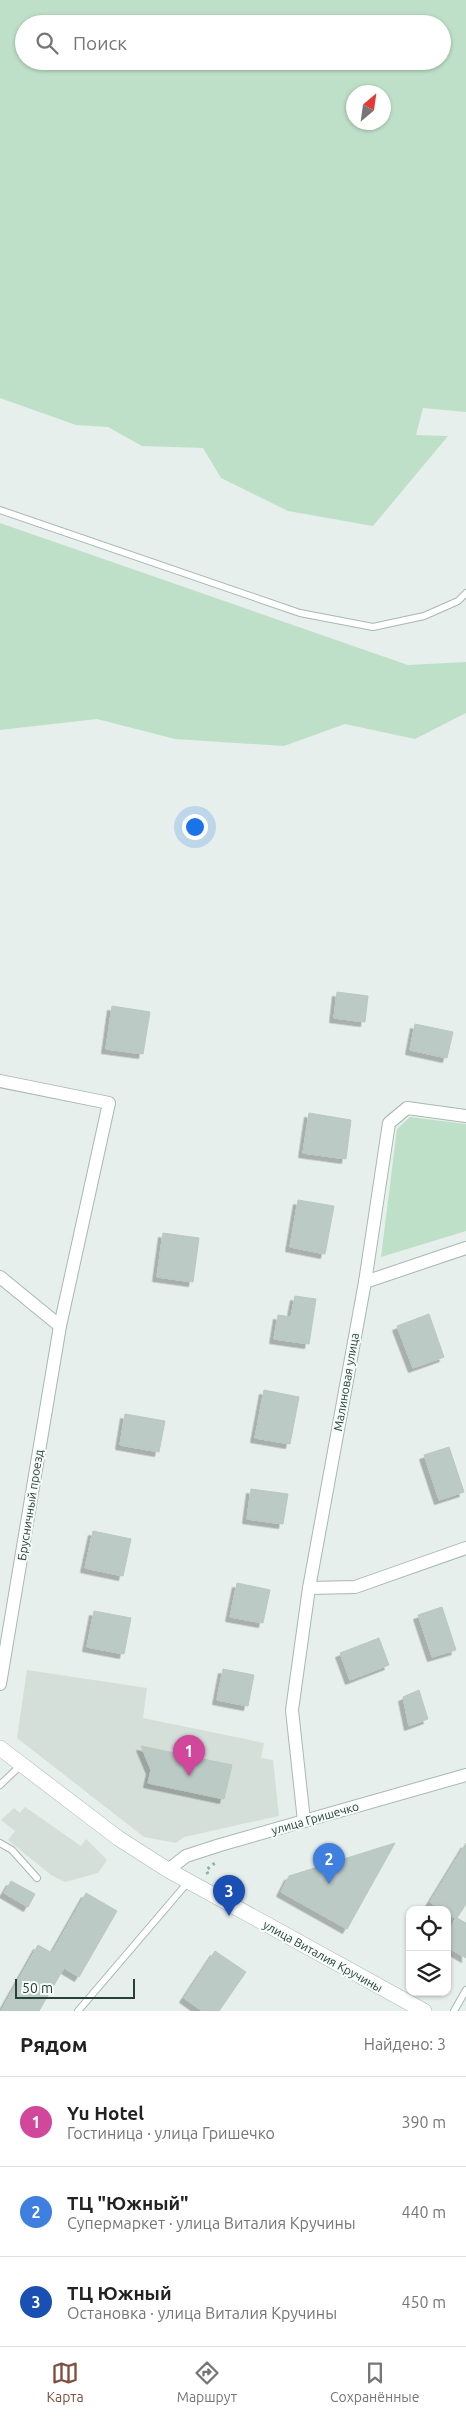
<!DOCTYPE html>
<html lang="ru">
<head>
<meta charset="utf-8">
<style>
  body { margin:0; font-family:Ubuntu,sans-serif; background:#f6f6f6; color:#222 }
  .controls { position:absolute; right:15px; bottom:15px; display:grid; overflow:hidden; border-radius:10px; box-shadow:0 1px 4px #0004 }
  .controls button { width:45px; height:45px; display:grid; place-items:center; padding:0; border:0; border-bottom:1px solid #e0e0e0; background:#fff; color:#222; font:25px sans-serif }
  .compass { position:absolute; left:346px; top:85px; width:45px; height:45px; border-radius:50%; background:#fff; box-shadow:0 1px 4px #0004; rotate:29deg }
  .scale { position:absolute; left:15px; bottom:12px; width:120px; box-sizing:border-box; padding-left:5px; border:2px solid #24423a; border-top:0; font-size:14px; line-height:18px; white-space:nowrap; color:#24423a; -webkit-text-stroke:4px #f7fbf9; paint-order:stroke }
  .you { position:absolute; left:194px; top:826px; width:18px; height:18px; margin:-12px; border:4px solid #fff; border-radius:50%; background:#1a73e8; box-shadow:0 0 0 8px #1a73e833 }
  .badge { display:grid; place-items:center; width:32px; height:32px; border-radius:50%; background:#804e3d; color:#fff; font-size:16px; font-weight:700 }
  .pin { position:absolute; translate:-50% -41px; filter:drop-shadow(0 1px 2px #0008) }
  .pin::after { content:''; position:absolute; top:26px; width:18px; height:15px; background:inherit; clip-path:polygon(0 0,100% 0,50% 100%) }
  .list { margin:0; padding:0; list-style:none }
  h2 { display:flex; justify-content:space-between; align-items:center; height:65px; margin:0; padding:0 20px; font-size:21px }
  h2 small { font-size:16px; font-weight:400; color:#767676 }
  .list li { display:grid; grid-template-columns:32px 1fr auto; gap:15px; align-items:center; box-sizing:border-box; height:90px; padding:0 20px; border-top:1px solid #e0e0e0 }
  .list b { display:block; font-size:19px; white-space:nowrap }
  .list p { margin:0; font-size:16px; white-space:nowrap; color:#767676 }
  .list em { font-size:16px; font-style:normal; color:#767676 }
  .icon { flex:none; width:28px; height:28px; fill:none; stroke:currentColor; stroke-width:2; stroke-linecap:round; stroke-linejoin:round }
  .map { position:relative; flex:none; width:466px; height:2011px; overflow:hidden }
  .search { position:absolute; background:#fff; box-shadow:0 1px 4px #0004; left:15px; right:15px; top:15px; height:55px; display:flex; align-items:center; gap:12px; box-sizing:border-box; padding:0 18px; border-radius:28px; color:#767676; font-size:19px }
  .sheet { height:335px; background:#fff }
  nav { display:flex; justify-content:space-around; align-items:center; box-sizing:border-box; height:70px; border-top:1px solid #e0e0e0; background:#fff; font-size:14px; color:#767676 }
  nav a { display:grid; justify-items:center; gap:2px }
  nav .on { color:#804e3d }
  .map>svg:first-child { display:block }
  .built { fill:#d4dfda }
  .green { fill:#bfe0c8; fill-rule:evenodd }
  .building { fill:#bbcac4; stroke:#b8c9c2; filter:url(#shadow) }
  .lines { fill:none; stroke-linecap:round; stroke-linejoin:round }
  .service-casing { stroke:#a8b8b2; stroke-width:8 }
  .minor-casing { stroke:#a8b8b2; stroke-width:14 }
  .tertiary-casing { stroke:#a8b8b2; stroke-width:16 }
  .path { stroke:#86b3a5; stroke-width:3; stroke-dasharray:2.5 4; stroke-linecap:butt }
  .service { stroke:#fff; stroke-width:6 }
  .minor { stroke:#fff; stroke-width:12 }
  .tertiary { stroke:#fff; stroke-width:15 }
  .labels { text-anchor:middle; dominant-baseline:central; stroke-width:4; stroke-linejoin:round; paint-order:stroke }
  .street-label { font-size:12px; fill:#24423a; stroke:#f7fbf9 }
</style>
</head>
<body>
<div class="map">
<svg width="466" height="2011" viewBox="0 0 466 2011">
  <defs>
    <filter id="shadow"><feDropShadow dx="-4.5" dy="4.5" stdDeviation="0" flood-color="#0004"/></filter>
  </defs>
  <rect width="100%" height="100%" fill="#e6efeb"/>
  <!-- built -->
  <g class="built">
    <path d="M27,1670L147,1688L143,1718L264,1743L261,1758L273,1760L279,1816L184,1837L176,1843L144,1837L17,1738Z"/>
    <path d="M25,1807L81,1846L86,1839L107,1860L98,1873L65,1882L51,1875L8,1840L15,1831L1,1820L14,1808L20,1813Z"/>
  </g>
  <!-- green -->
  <g class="green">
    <path d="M0,0H466V412L423,408L416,435L448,436L373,526L288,511L221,478L203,448L142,446L108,427L76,425L0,398ZM24,24H442V61H24ZM384,92V122H354V92Z"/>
    <path d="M0,523L408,665L466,662V713L415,739L345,724L284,746L175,739L97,719L0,730Z"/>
    <path d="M410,1117L466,1124V1231L381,1257L397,1129Z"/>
  </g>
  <!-- building -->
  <g class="building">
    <path d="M337,992L368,996L365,1022L334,1018Z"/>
    <path d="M112,1006L150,1012L143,1054L106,1049Z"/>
    <path d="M415,1024L453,1032L447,1058L410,1050Z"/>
    <path d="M309,1113L351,1120L346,1159L303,1153Z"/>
    <path d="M298,1200L334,1206L325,1254L290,1247Z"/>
    <path d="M163,1233L199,1238L193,1282L157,1277Z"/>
    <path d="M295,1296L316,1299L309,1344L274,1339L278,1315L291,1317Z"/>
    <path d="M429,1314L444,1357L413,1368L397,1326Z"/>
    <path d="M264,1390L299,1397L290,1444L255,1438Z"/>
    <path d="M125,1414L165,1421L159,1452L120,1445Z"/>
    <path d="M449,1447L464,1492L439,1500L424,1455Z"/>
    <path d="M251,1489L288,1494L283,1524L247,1519Z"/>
    <path d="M93,1531L131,1539L123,1576L85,1568Z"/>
    <path d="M237,1583L270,1590L263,1623L230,1617Z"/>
    <path d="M442,1607L456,1650L432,1657L418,1615Z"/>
    <path d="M94,1611L131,1618L124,1654L87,1647Z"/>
    <path d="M379,1638L389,1665L350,1680L340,1653Z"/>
    <path d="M223,1669L254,1675L248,1706L217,1700Z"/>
    <path d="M419,1690L428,1719L409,1726L403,1697Z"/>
    <path d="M141,1746L232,1765L224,1799L148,1783L151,1770Z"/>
    <path d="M395,1843L347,1929L281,1892L289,1876Z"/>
    <path d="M466,1843V1904L457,1918L466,1923V1958L447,1947V1935L456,1919L447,1913V1910H442L430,1902Z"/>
    <path d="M11,1881L35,1894L28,1907L4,1893Z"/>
    <path d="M86,1893L117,1911L79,1977L64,1968L39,2011H1L38,1945L52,1953Z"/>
    <path d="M215,1951L246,1972L219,2011H202L184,1998Z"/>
  </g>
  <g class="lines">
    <!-- service casing -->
    <g class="service-casing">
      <g id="service">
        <path d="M0,510L300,613L373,627L424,616L458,601L466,593"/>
        <path d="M0,1785L21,1765"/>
        <path d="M0,1843L12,1850L37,1878"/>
        <path d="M78,2011L189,1881"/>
        <path d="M454,2011L466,1990"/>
      </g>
    </g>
    <!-- minor casing -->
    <g class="minor-casing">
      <g id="minor">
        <path d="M0,1081L109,1103L60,1326L0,1684"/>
        <path d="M0,1277L60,1326"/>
        <path d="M365,1282L389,1123L407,1108L466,1116"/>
        <path d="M309,1588L355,1587L466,1548"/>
        <path d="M304,1821L292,1710L309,1588L365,1282L466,1248"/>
        <path d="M168,1870L186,1856L220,1845L466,1775"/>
      </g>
    </g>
    <!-- tertiary casing -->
    <g class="tertiary-casing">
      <path id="tertiary" d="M0,1748L118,1838L168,1870L424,2011"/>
    </g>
    <!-- path -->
    <path class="path" d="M208,1874L206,1870L215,1863"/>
    <!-- service -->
    <use href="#service" class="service"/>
    <!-- minor -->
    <use href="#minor" class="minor"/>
    <!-- tertiary -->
    <use href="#tertiary" class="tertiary"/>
  </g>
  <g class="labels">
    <!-- street labels -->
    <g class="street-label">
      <text transform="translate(346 1382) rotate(-80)">Малиновая улица</text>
      <text transform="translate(30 1505) rotate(-81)">Брусничный проезд</text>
      <text transform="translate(315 1818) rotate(-16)">улица Гришечко</text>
      <text transform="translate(323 1956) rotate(29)">улица Виталия Кручины</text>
    </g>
  </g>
</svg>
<div class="controls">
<button><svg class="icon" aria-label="locate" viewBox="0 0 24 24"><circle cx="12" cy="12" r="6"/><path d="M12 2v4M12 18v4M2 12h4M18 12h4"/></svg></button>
<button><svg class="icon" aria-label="layers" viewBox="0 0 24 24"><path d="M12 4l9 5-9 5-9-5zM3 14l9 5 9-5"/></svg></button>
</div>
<svg class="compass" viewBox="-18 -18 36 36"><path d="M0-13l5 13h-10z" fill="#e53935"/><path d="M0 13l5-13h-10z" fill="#767676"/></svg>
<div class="scale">50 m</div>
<div class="you"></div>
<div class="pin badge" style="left:189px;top:1776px;background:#d1479c">1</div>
<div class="pin badge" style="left:329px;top:1884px;background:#3f7fe0">2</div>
<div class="pin badge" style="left:229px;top:1916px;background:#1a4fb4">3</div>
<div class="search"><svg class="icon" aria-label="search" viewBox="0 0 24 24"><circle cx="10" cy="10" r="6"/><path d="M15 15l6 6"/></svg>Поиск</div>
</div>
<section class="sheet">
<h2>Рядом<small>Найдено: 3</small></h2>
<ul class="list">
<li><span class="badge" style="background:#d1479c">1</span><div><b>Yu Hotel</b><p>Гостиница · улица Гришечко</p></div><em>390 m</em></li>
<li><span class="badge" style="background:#3f7fe0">2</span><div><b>ТЦ &quot;Южный&quot;</b><p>Супермаркет · улица Виталия Кручины</p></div><em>440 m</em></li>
<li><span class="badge" style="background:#1a4fb4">3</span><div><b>ТЦ Южный</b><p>Остановка · улица Виталия Кручины</p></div><em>450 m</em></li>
</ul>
</section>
<nav>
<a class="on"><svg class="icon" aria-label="map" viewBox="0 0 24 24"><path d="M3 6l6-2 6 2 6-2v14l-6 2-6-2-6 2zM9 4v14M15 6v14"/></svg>Карта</a>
<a><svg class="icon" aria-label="directions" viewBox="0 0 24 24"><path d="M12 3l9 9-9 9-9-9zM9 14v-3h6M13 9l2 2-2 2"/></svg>Маршрут</a>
<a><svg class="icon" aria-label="saved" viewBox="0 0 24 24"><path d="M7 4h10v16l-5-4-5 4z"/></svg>Сохранённые</a>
</nav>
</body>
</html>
